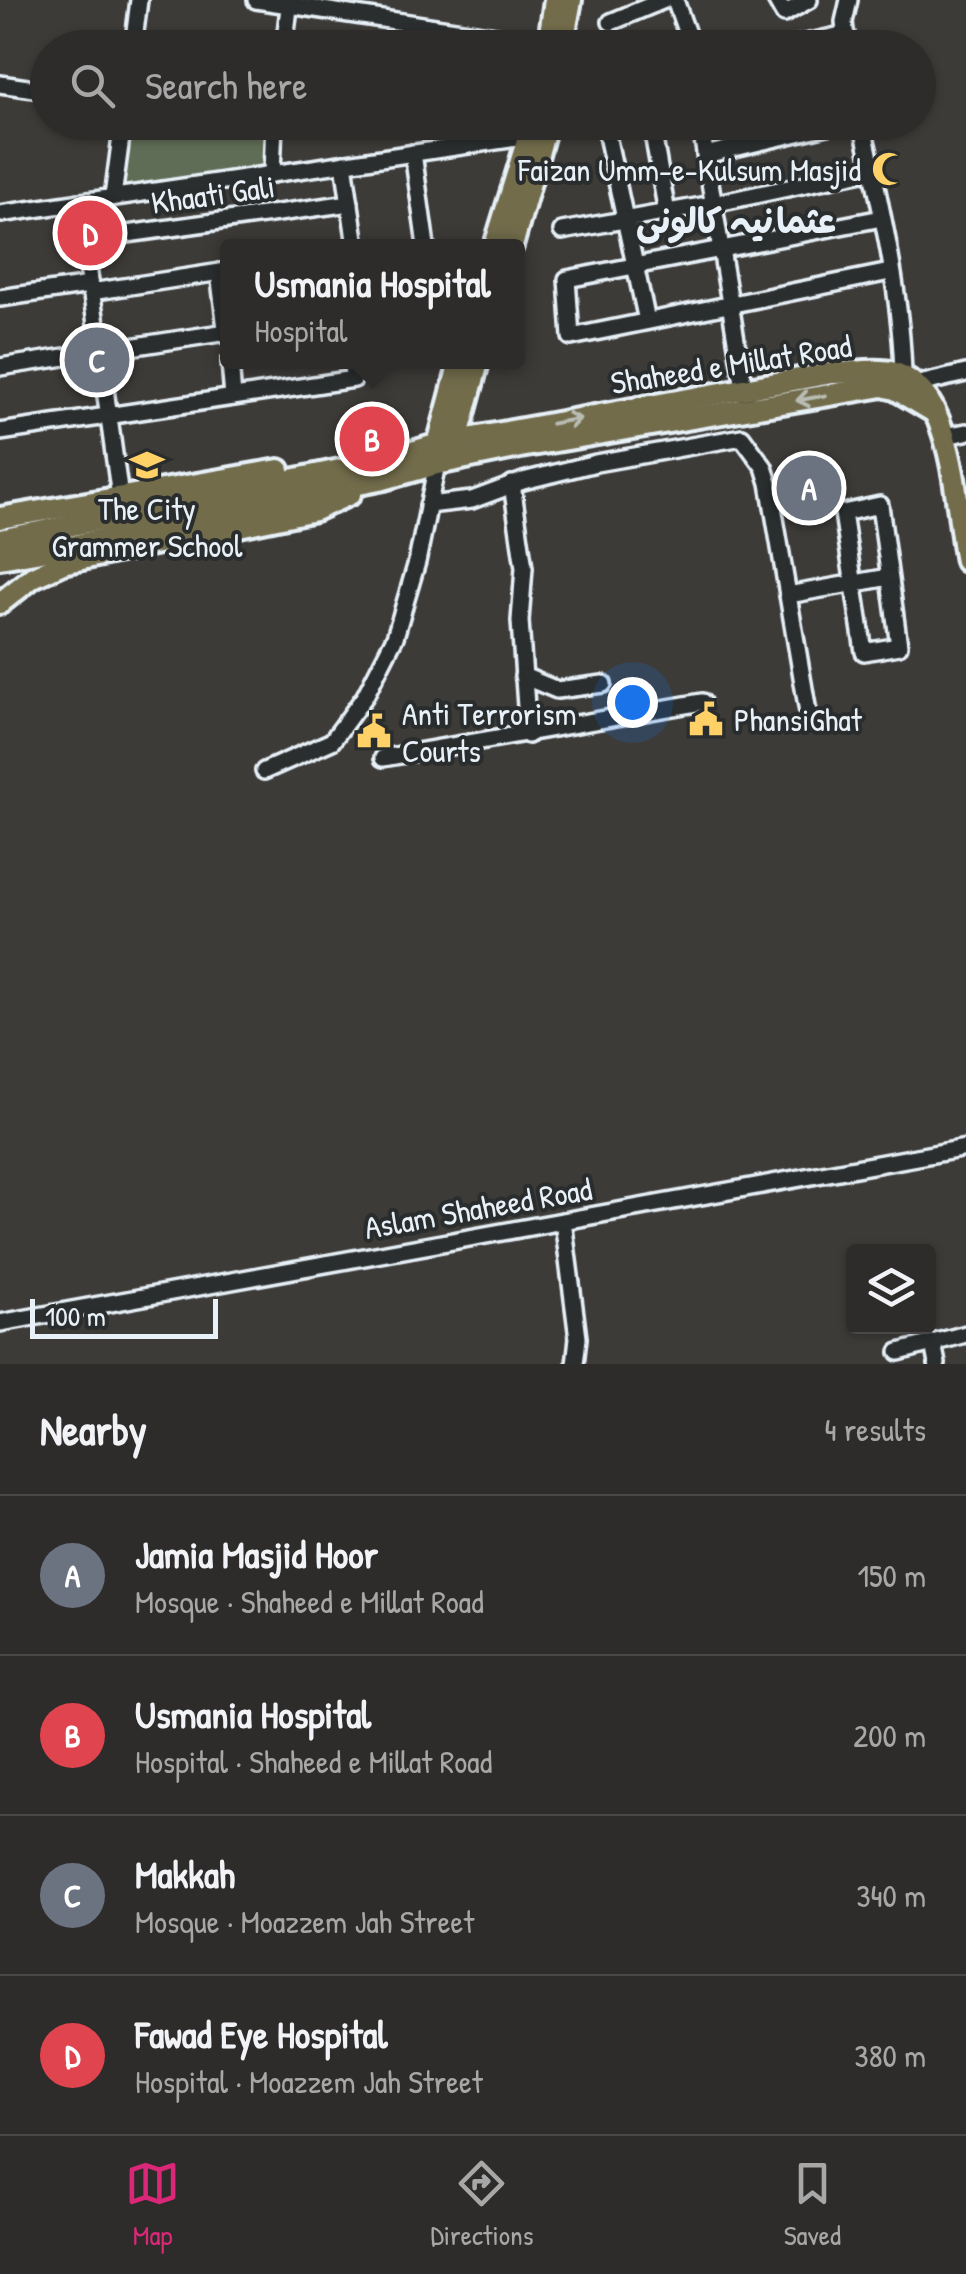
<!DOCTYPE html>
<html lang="en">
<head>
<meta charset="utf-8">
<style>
  body { margin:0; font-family:"Patrick Hand","Playpen Sans Arabic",sans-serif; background:#3a3836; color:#f1f3f6 }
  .controls { position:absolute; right:30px; bottom:30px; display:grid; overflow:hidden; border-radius:10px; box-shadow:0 2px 8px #0004 }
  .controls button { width:90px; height:90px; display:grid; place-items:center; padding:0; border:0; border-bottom:2px solid #494847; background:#2e2c2a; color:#f1f3f6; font:50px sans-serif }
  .scale { position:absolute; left:30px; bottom:25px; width:188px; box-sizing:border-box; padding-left:10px; border:5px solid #e8f1f8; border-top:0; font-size:28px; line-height:35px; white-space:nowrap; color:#e8f1f8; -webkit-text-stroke:8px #2a2d2e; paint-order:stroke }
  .you { position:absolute; left:632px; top:702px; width:35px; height:35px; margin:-25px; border:8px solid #fff; border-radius:50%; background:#1a73e8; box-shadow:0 0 0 15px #1a73e833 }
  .badge { display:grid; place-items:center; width:65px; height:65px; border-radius:50%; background:#db2777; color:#fff; font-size:32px; font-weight:700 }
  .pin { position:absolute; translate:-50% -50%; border:5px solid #fff; box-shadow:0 2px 10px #0006 }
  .popup { position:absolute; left:220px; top:239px; width:305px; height:130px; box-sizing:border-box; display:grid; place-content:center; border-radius:10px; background:#2e2c2a; filter:drop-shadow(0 2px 8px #0005); font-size:32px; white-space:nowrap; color:#a7a7a8 }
  .popup b { font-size:38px; color:#f1f3f6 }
  .popup::after { content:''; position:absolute; left:50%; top:100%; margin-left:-20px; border:20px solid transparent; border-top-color:#2e2c2a }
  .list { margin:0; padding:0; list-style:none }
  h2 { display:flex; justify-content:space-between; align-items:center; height:130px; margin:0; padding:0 40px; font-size:42px }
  h2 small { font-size:32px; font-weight:400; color:#a7a7a8 }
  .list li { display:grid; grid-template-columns:65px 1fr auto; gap:30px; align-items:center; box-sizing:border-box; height:160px; padding:0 40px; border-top:2px solid #494847 }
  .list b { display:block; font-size:38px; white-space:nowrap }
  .list p { margin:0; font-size:32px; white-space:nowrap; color:#a7a7a8 }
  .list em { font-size:32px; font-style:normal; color:#a7a7a8 }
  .icon { flex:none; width:55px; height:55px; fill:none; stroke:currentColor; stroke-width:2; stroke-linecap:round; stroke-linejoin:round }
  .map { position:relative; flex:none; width:966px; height:1364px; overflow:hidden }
  .search { position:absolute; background:#2e2c2a; box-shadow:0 2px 8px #0004; left:30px; right:30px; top:30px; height:110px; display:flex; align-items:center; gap:25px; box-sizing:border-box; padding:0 35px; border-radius:55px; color:#a7a7a8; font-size:38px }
  .sheet { height:770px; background:#2e2c2a }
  nav { display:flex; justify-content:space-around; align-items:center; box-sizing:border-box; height:140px; border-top:2px solid #494847; background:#2e2c2a; font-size:28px; color:#a7a7a8 }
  nav a { display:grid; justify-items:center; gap:5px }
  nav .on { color:#db2777 }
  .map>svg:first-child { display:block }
  .green { fill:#5e6d56; stroke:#a3afa7; stroke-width:2.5 }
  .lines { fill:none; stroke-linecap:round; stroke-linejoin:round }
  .minor-casing { stroke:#e8f1f8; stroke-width:22 }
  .major-casing { stroke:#e8f1f8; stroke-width:28 }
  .minor { stroke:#2a2d2e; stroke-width:15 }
  .major { stroke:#726c4b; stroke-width:20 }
  .oneway { stroke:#b9bcb3 }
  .labels { text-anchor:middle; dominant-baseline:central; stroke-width:8; stroke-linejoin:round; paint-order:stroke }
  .poi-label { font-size:32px; fill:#e8f1f8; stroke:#2a2d2e; text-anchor:start }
  .street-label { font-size:32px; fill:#e8f1f8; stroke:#2a2d2e }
  .neighbourhood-label { font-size:35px; font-weight:bold; fill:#e8f1f8; stroke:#2a2d2e }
</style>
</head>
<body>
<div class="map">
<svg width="966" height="1364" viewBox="0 0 966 1364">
  <rect width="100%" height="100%" fill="#3d3b38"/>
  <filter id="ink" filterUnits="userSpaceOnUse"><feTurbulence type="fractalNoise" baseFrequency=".01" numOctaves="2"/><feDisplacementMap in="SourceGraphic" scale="20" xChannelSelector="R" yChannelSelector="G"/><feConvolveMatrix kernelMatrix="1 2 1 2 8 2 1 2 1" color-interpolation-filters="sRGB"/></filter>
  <g filter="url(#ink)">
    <!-- green -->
    <path class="green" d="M224,122L273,128L272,174L113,197L123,123Z"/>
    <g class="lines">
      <!-- minor casing -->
      <g class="minor-casing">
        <g id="minor">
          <path d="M256,0L549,44"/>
          <path d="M675,0L692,48"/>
          <path d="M776,0L784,14L809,0"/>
          <path d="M611,22L664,0"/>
          <path d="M133,48L139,0"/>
          <path d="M284,48L290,0"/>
          <path d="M783,48L846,34"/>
          <path d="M847,48L844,22L849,0"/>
          <path d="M0,84L48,91"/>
          <path d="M621,122L605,126L647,321"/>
          <path d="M651,122L667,213"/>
          <path d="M700,122L746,400"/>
          <path d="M862,122C880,204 902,295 903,378"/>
          <path d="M413,153L426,246"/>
          <path d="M705,155L844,122"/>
          <path d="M344,163L356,246"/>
          <path d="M272,174L274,122"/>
          <path d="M113,197L123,122"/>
          <path d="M79,202L120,497"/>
          <path d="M0,214L530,136"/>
          <path d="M882,218L567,279L571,337L890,272"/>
          <path d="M562,231L713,204L872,170"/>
          <path d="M84,240L350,203"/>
          <path d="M219,272L227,336"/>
          <path d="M91,292L227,271"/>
          <path d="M0,298L90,285"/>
          <path d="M230,362L233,397"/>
          <path d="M0,367L227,332"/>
          <path d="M915,385L966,373"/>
          <path d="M0,432L354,379L351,362"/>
          <path d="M945,436L966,432"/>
          <path d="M512,484L524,568L520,621L528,735"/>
          <path d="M428,505L472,500L523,481L596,463L742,437L764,467L769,483L788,595"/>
          <path d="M880,505L899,646L864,652L843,513Z"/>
          <path d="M523,676L557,690L603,684"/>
          <path d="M808,712L788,595L889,577"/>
          <path d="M383,758L702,702"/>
          <path d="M264,771L332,741L365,696L395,637L417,562L437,464"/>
          <path d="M563,1221L578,1338L575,1364"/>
          <path d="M0,1323L966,1148"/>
          <path d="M933,1343L937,1364"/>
          <path d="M899,1352L966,1334"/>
        </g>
      </g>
      <!-- major casing -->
      <g class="major-casing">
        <g id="major">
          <path d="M548,48L555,0"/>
          <path d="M562,48L571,0"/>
          <path d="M495,246L533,122"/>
          <path d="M512,246L547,122"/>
          <path d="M454,451L478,362"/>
          <path d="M436,452L460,362"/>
          <path d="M0,518L279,470"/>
          <path d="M0,540L384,461L435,445L832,373C851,373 878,368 895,373C956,394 955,507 966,561"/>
          <path d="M0,558L77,545L217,512L384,479L437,464L520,447L883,386L895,389L934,412"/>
          <path d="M0,603L33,577L63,563L315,510L350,494"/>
        </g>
      </g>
      <!-- minor -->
      <use href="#minor" class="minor"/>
      <!-- major -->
      <use href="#major" class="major"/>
    </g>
    <!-- one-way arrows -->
    <defs><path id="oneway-shaft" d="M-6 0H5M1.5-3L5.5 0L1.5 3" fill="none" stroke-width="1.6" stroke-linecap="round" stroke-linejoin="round" transform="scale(2.5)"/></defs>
    <g class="oneway">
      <use href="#oneway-shaft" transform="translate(811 398) rotate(170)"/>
      <use href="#oneway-shaft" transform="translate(566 421) rotate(-10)"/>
    </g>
  </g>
  <!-- icons -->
  <defs>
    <g id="mosque-bare" transform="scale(2.7)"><path d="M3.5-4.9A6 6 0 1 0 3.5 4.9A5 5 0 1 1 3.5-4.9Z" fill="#ffd166" stroke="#2a2d2e" stroke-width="2.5" paint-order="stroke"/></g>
    <g id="school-bare" transform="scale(2.7)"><path d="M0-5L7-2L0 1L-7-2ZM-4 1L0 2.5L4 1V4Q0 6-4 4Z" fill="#ffd166" stroke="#2a2d2e" stroke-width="2.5" paint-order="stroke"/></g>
    <g id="civic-bare" transform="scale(2.7)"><path d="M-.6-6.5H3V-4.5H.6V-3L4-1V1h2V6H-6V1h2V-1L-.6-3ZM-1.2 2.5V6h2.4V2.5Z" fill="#ffd166" stroke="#2a2d2e" stroke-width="2.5" paint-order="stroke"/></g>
  </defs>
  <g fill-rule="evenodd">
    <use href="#mosque-bare" x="889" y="169"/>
    <use href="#school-bare" x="147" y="465"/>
    <use href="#civic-bare" x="706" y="719"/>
    <use href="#civic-bare" x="374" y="731"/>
  </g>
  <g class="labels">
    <!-- poi labels -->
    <g class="poi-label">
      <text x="861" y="169" text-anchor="end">Faizan Umm-e-Kulsum Masjid</text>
      <text x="147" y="508" text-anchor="middle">The City<tspan x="147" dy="37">Grammer School</tspan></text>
      <text x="402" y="713">Anti Terrorism<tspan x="402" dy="37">Courts</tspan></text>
      <text x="734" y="719">PhansiGhat</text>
    </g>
    <!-- street labels -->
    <g class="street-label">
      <text transform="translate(213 194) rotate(-8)">Khaati Gali</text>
      <text transform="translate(731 364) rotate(-9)">Shaheed e Millat Road</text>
      <text transform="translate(478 1208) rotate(-10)">Aslam Shaheed Road</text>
    </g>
    <!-- neighbourhood labels -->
    <g class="neighbourhood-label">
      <text x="736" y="220">عثمانیہ کالونی</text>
    </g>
  </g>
</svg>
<div class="controls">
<button><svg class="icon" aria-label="layers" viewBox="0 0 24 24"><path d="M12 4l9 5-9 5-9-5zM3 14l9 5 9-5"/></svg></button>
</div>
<div class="scale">100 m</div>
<div class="you"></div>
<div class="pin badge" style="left:809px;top:488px;background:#6b7280">A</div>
<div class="pin badge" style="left:372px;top:439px;background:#e0444e">B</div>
<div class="popup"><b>Usmania Hospital</b>Hospital</div>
<div class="pin badge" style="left:97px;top:360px;background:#6b7280">C</div>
<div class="pin badge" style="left:90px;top:233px;background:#e0444e">D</div>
<div class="search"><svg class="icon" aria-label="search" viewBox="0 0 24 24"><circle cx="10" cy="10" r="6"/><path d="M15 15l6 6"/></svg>Search here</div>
</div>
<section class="sheet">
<h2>Nearby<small>4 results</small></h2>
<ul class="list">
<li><span class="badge" style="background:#6b7280">A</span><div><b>Jamia Masjid Hoor</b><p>Mosque · Shaheed e Millat Road</p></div><em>150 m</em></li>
<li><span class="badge" style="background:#e0444e">B</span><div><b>Usmania Hospital</b><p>Hospital · Shaheed e Millat Road</p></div><em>200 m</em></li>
<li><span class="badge" style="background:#6b7280">C</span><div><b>Makkah</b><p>Mosque · Moazzem Jah Street</p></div><em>340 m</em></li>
<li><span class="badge" style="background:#e0444e">D</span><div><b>Fawad Eye Hospital</b><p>Hospital · Moazzem Jah Street</p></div><em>380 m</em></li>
</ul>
</section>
<nav>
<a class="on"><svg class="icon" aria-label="map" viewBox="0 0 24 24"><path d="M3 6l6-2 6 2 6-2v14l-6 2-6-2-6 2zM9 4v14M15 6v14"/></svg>Map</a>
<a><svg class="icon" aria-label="directions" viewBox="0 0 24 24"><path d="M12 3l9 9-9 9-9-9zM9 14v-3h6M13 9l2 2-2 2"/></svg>Directions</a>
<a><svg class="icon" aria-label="saved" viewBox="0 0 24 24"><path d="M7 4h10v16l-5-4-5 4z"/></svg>Saved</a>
</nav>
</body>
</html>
